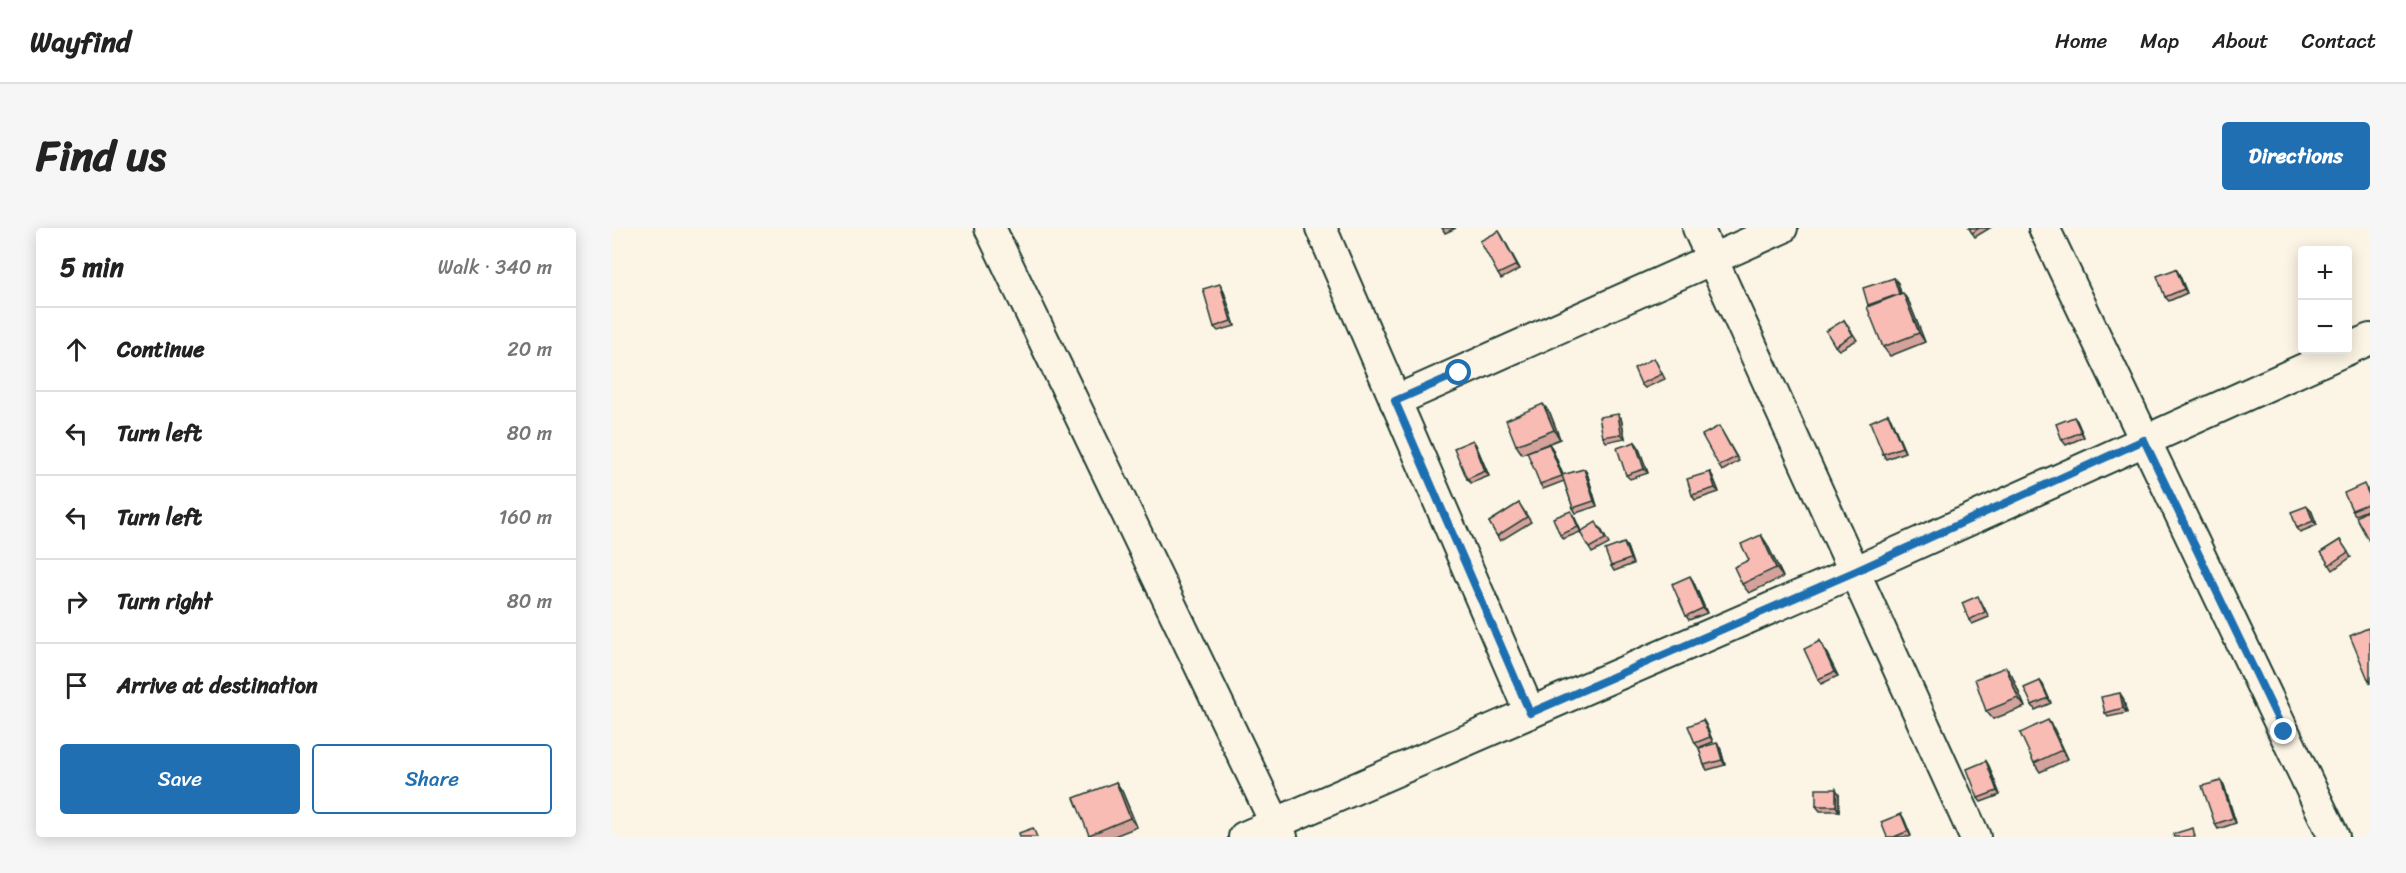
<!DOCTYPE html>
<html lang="en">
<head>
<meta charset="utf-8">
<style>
  body { margin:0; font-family:Sriracha,sans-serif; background:#f6f6f6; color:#222 }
  .controls { position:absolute; right:18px; top:18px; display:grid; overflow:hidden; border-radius:6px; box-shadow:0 3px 15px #0003 }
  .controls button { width:54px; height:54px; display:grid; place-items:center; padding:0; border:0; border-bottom:2px solid #e0e0e0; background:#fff; color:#222; font:30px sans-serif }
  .stop { position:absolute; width:18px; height:18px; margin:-14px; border:4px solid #1f6fb2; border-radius:50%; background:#fff }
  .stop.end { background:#1f6fb2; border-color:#fff; box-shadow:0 2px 6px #0008 }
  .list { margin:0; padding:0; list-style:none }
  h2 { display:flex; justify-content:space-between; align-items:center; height:78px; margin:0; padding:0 24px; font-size:26px }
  h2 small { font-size:20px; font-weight:400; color:#767676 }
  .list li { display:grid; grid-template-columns:39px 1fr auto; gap:18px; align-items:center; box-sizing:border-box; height:84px; padding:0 24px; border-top:2px solid #e0e0e0 }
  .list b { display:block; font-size:22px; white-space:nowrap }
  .list em { font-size:20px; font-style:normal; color:#767676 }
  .actions { display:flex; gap:12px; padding:18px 24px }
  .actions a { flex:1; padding:14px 0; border:2px solid #1f6fb2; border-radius:6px; text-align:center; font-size:21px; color:#1f6fb2 }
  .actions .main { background:#1f6fb2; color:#fff }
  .icon { flex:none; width:33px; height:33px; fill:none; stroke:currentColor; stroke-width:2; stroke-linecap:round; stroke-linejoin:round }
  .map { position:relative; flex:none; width:1758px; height:609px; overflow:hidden; border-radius:6px }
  header { display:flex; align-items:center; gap:36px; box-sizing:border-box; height:84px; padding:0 30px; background:#fff; border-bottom:2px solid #e0e0e0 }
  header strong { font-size:28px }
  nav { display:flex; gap:33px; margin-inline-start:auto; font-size:21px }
  .intro { display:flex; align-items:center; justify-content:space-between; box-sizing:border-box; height:144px; padding:0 36px }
  h1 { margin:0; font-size:42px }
  .button { padding:15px 27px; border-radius:6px; background:#1f6fb2; color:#fff; font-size:21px; font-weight:700 }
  main { display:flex; gap:36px; padding:0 36px }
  aside { flex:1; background:#fff; border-radius:6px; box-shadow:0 3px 15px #0003 }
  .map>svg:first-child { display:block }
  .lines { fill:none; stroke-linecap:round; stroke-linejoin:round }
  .street-casing { stroke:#1f3d34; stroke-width:34 }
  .street { stroke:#fcf5e5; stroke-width:30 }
  .wall { fill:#d5a29b; stroke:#1f3d34; stroke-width:1.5 }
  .shaded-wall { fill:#ae847e; stroke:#1f3d34; stroke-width:1.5 }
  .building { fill:#f8bcb4; stroke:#1f3d34; stroke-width:1.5 }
  .route { stroke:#1f6fb2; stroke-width:8 }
</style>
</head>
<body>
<header>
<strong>Wayfind</strong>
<nav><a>Home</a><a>Map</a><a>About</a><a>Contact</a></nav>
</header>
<div class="intro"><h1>Find us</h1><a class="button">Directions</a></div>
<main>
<aside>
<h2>5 min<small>Walk · 340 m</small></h2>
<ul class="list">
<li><svg class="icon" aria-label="ahead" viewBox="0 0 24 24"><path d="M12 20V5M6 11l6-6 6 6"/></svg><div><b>Continue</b></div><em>20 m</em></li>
<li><svg class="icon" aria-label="left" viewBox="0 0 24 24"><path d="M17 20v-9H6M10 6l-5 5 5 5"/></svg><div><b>Turn left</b></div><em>80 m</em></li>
<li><svg class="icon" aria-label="left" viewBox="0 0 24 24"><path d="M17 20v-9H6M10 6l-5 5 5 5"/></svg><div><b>Turn left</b></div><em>160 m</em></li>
<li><svg class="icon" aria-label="right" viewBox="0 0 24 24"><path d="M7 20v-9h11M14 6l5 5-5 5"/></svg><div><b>Turn right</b></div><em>80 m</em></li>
<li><svg class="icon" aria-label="arrive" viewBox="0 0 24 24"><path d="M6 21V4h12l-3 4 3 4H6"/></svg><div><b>Arrive at destination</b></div></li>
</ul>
<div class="actions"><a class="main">Save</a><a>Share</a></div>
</aside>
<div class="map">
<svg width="1758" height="609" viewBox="0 0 1758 609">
  <rect width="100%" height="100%" fill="#fcf5e5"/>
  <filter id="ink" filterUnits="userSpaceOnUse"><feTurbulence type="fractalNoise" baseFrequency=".0167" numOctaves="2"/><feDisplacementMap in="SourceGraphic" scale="12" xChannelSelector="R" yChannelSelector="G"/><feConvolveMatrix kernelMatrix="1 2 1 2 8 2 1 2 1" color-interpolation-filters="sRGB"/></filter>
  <g filter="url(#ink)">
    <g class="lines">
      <!-- street casing -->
      <g class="street-casing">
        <g id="street">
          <path d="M378,0L670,609"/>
          <path d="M709,0L918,485"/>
          <path d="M1086,0L1363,609"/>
          <path d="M1432,0L1722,609"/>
          <path d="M1736,121L1758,111"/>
          <path d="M783,173L1170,0"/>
          <path d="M632,609L1242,344L1734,122"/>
        </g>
      </g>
      <!-- street -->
      <use href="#street" class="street"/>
    </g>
    <!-- wall -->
    <g class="wall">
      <path d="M830,0H844L833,5Z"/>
      <path d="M1357,0H1378L1363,9Z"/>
      <path d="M890,8L908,41L889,51L886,46Z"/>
      <path d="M1564,41L1567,46L1575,65L1557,73L1553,69Z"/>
      <path d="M1282,50L1286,55L1289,65L1297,74L1313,114L1278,128L1271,119L1256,77Z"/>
      <path d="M608,56L611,61L623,98L606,103L602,99Z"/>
      <path d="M1232,92L1245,112L1227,122L1223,118Z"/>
      <path d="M1042,130L1053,151L1033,160L1029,156Z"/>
      <path d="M938,185L948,211L910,226L904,217Z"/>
      <path d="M1276,186L1279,191L1293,224L1274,231L1271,226Z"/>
      <path d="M1009,190L1013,210L994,214L991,209Z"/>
      <path d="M1465,193L1472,209L1454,217L1450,212Z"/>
      <path d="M1110,203L1127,233L1110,243L1107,238Z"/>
      <path d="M1023,214L1026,218L1036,245L1018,251L1014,247Z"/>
      <path d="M937,216L940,220L951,247L972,241L975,245L985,278L964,285L961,280L952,253L931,261L928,256Z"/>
      <path d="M864,217L877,248L859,255L855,251Z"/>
      <path d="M1098,244L1101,249L1107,264L1083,272L1080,267Z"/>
      <path d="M1755,261L1758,267V281L1743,287L1740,282Z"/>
      <path d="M907,275L919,294L888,313L877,294Z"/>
      <path d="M1695,278L1699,282L1705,297L1688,304L1685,300Z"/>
      <path d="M959,283L962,288L969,303L988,299L997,316L980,325L968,304L951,311L948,307Z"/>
      <path d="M1149,307L1155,316L1171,349L1137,365L1130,356L1137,332Z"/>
      <path d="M1728,312L1739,329L1721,342L1709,324Z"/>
      <path d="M1012,315L1015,319L1021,336L1002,343L999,338Z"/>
      <path d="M1081,353L1095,385L1077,392L1074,388Z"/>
      <path d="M1369,373L1377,389L1360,396L1357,392Z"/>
      <path d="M1208,413L1211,418L1226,448L1209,456L1206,451Z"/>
      <path d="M1400,448L1413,479L1381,491L1374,483Z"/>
      <path d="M1428,453L1431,457L1439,475L1423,482L1420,477Z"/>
      <path d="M1511,470L1515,485L1496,489L1493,485Z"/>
      <path d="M1091,492L1094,497L1101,514L1088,519H1108L1113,537L1095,542L1092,537L1087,520L1083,515Z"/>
      <path d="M1442,501L1456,531L1428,544L1422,535Z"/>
      <path d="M1374,533L1377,538L1388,567L1369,574L1366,570Z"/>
      <path d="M1609,553L1612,557L1624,595L1606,601L1603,596Z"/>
      <path d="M504,554L510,563L525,599L500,609H478L477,607Z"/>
      <path d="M1227,566V583H1208L1204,578Z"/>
      <path d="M1289,586L1292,591L1299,608L1297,609H1275Z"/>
    </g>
    <!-- shaded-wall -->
    <g class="shaded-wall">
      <path d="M887,3L890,8L908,41L905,37Z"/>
      <path d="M1564,41L1567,46L1575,65L1572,61Z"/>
      <path d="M1282,50L1286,55L1291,72L1288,67Z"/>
      <path d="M608,56L611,61L623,98L619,93Z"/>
      <path d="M1291,65L1297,74L1313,114L1307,105Z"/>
      <path d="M931,176L938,185L948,211L942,202Z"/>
      <path d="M1006,186L1009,190L1013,210L1009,206Z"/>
      <path d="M1276,186L1279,191L1293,224L1290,219Z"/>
      <path d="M1462,189L1465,193L1472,209L1469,204Z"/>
      <path d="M861,212L864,217L877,248L873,243Z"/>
      <path d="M1023,214L1026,218L1036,245L1032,241Z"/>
      <path d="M937,216L940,220L953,252L950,248Z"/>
      <path d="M972,241L975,245L985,278L982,273Z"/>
      <path d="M1098,244L1101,249L1107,264L1103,260Z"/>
      <path d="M1695,278L1699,282L1705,297L1701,293Z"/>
      <path d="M959,283L962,288L969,304L966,299Z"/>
      <path d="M1149,307L1155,316L1171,349L1164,340Z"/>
      <path d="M1012,315L1015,319L1021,336L1018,331Z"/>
      <path d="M1078,348L1081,353L1095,385L1091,380Z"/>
      <path d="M1208,413L1211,418L1226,448L1222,444Z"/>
      <path d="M1394,439L1400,448L1413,479L1406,470Z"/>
      <path d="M1428,453L1431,457L1439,475L1436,470Z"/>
      <path d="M1508,465L1511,470L1515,485L1511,480Z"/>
      <path d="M1091,492L1094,497L1101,514L1098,509Z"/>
      <path d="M1436,492L1442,501L1456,531L1450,522Z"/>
      <path d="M1105,515L1108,519L1113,537L1110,532Z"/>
      <path d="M1374,533L1377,538L1388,567L1385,563Z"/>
      <path d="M1609,553L1612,557L1624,595L1621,590Z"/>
      <path d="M504,554L510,563L525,599L518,590Z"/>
      <path d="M1224,561L1227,566V583L1224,578Z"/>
      <path d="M1289,586L1292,591L1299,608L1296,603Z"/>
    </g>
    <!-- building -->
    <g class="building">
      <path d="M1357,0H1367L1360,5Z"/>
      <path d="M887,3L905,37L886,46L868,13Z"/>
      <path d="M1564,41L1572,61L1553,69L1545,48Z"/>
      <path d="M1282,50L1287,66L1256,77L1251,60Z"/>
      <path d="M608,56L619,93L602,99L591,61Z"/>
      <path d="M1291,65L1307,105L1271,119L1255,79Z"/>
      <path d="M1232,92L1241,107L1223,118L1214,103Z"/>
      <path d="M1042,130L1050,146L1029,156L1022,140Z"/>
      <path d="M931,176L942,202L904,217L894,192Z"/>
      <path d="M1006,186L1009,206L991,209L987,189Z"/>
      <path d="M1276,186L1290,219L1271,226L1258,194Z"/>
      <path d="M1462,189L1469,204L1450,212L1444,196Z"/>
      <path d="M1107,198L1124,229L1107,238L1090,207Z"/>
      <path d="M861,212L873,243L855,251L842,220Z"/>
      <path d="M1023,214L1032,241L1014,247L1005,220Z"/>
      <path d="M937,216L950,248L928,256L915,224Z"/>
      <path d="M972,241L982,273L961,280L950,247Z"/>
      <path d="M1098,244L1103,260L1080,267L1075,251Z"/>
      <path d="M1752,256L1758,269V275L1740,282L1732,265Z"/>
      <path d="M907,275L915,289L885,308L877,294Z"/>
      <path d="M1695,278L1701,293L1685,300L1679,284Z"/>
      <path d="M1758,281V313H1757L1744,289Z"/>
      <path d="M959,283L966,299L948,307L941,290Z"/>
      <path d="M984,294L993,311L977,320L968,304Z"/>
      <path d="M1149,307L1164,340L1130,356L1122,339L1137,332L1129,316Z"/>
      <path d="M1728,312L1736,324L1717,337L1709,324Z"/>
      <path d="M1012,315L1018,331L999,338L993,322Z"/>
      <path d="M1078,348L1091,380L1074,388L1060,356Z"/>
      <path d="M1366,368L1373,384L1357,392L1350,375Z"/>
      <path d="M1756,400L1758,405V456L1738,408Z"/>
      <path d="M1208,413L1222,444L1206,451L1192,421Z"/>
      <path d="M1394,439L1406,470L1374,483L1363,451Z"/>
      <path d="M1428,453L1436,470L1420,477L1412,460Z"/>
      <path d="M1508,465L1511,480L1493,485L1489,469Z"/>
      <path d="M1091,492L1098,509L1083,515L1076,498Z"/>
      <path d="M1436,492L1450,522L1422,535L1408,505Z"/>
      <path d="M1105,515L1110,532L1092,537L1087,520Z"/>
      <path d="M1374,533L1385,563L1366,570L1355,541Z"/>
      <path d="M1609,553L1621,590L1603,596L1590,558Z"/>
      <path d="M504,554L518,590L477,607L462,570Z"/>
      <rect x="1204" y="561" width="20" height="17"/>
      <path d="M1289,586L1296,603L1282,609H1275L1269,594Z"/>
      <path d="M421,600L425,609H408L407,605Z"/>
      <path d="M1581,600L1583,609H1562L1561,606Z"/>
    </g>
  </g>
  <g class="lines" filter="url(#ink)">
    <!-- route -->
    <path class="route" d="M847,145L783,173L918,485L1242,344L1532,212L1672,504"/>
  </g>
</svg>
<div class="controls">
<button>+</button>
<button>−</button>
</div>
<div class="stop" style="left:847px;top:145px"></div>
<div class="stop end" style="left:1672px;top:504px"></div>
</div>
</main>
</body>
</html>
